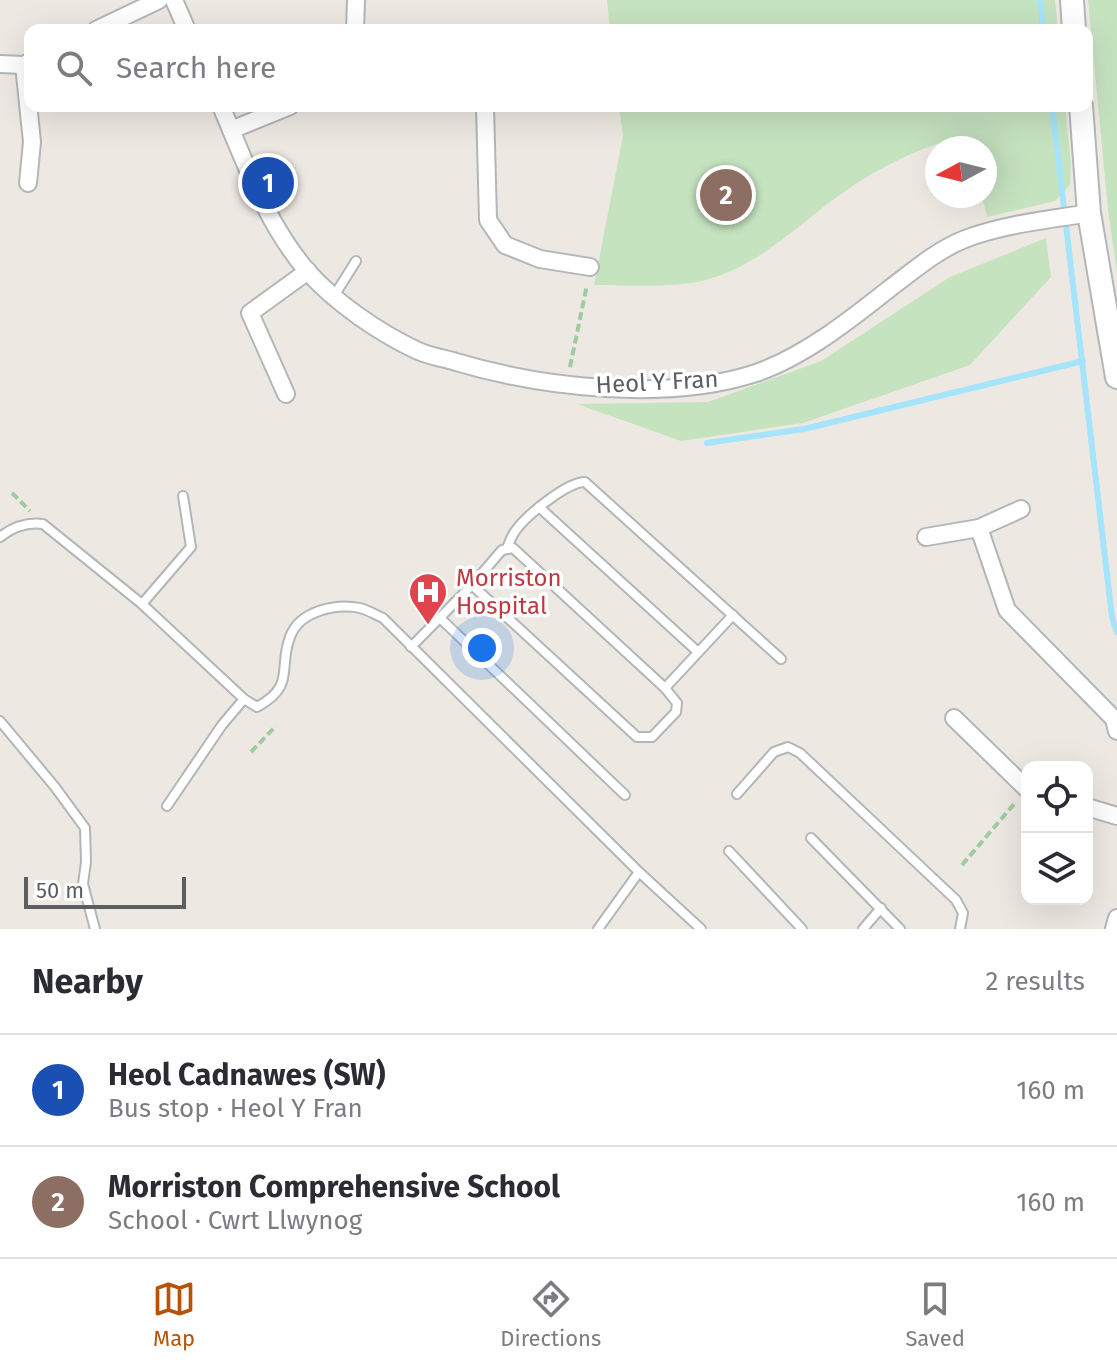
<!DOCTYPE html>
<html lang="en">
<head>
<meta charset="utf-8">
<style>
  body { margin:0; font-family:"Fira Sans",sans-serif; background:#f7f7f7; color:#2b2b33 }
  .controls { position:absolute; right:24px; bottom:24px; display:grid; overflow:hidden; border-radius:16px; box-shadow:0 8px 32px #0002 }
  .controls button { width:72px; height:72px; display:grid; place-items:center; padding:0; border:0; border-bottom:2px solid #e1e1e2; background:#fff; color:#2b2b33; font:40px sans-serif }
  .compass { position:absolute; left:925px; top:136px; width:72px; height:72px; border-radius:50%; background:#fff; box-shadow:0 8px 32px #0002; rotate:263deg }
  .scale { position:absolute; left:24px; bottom:20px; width:162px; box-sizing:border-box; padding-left:8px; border:4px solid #5b5f62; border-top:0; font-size:22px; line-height:28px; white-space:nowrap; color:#5b5f62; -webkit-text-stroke:6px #fff; paint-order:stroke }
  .you { position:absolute; left:482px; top:648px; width:28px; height:28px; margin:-20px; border:6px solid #fff; border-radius:50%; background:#1a73e8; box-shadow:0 0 0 12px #1a73e833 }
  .badge { display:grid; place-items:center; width:52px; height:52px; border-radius:50%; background:#b45309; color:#fff; font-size:26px; font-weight:700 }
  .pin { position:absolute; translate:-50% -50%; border:4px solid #fff; box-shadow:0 2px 8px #0006 }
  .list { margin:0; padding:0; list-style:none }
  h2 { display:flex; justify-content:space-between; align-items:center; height:104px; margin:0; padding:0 32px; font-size:34px }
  h2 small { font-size:26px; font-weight:400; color:#7c7c81 }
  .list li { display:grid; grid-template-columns:52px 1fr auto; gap:24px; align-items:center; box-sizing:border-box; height:112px; padding:0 32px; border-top:2px solid #e1e1e2 }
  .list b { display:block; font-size:30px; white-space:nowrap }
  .list p { margin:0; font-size:26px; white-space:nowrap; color:#7c7c81 }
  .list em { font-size:26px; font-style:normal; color:#7c7c81 }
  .icon { flex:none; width:44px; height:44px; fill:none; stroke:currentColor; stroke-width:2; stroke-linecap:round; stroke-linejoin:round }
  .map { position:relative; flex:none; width:1117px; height:929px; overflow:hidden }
  .search { position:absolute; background:#fff; box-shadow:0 8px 32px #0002; left:24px; right:24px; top:24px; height:88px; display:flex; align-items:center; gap:20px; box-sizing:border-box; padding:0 28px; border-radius:16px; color:#7c7c81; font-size:30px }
  .sheet { height:328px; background:#fff }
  nav { display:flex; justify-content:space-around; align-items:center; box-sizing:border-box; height:112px; border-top:2px solid #e1e1e2; background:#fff; font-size:22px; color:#7c7c81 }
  nav a { display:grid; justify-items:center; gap:4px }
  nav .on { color:#b45309 }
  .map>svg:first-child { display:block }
  .green { fill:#c6e3c0 }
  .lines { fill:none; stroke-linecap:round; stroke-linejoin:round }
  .stream { stroke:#a5e4fa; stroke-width:6 }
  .service-casing { stroke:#b3b6b9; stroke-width:12 }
  .minor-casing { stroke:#b3b6b9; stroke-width:20 }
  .tertiary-casing { stroke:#b3b6b9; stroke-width:26 }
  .path { stroke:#9ecba2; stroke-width:4; stroke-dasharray:8 4; stroke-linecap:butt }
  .service { stroke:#fff; stroke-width:8 }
  .minor { stroke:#fff; stroke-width:16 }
  .tertiary { stroke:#fff; stroke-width:22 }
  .labels { text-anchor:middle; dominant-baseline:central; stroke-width:7; stroke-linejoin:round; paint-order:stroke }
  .street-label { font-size:24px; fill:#5b5f62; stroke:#fff }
  .health-label { font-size:24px; fill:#be3a42; stroke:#fff; text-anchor:start }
</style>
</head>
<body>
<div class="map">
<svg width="1117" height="929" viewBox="0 0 1117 929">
  <rect width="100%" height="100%" fill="#ede9e2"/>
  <!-- green -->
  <g class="green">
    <path d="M607,0H1055L1058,30H610Z"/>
    <path d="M1088,0H1117V273L1108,210Z"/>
    <path d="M619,106H1065L1071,163L1070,185L1055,201L987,217L982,196H985V148H971L968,136C924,144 878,168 841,194C799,224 761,264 709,279C675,289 629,285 594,285L623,136Z"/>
    <path d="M1046,238L1051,277L970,365L803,423L681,441L577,404L708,402L821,361L950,277Z"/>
  </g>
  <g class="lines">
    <!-- stream -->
    <g class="stream">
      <path d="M1040,0L1043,30"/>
      <path d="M1052,106L1112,617L1117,632"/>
      <path d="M707,443L804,429L1083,361"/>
    </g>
    <!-- service casing -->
    <g class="service-casing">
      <g id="service">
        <path d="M334,296L356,261"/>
        <path d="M539,507L698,652"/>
        <path d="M0,537C13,527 27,522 43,524L142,604L244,699L257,707C296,686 278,668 290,637C299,611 336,603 360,608C368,610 376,615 383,618L639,872L701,929"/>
        <path d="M507,548C510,541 512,535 516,530C527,515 567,482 585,482L781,659"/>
        <path d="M142,604L191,547L183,496"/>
        <path d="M440,618L625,795"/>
        <path d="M411,647L472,585L502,550L513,548L665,688L677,703L676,712L652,737H637L472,585"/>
        <path d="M665,688L733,615"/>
        <path d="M0,721L55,787L85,828L86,862L83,884L95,929"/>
        <path d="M737,794L774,752L788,747L800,753L956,900L963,913L960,929"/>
        <path d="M167,806L222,725L244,699"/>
        <path d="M811,838L900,929"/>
        <path d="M729,851L802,929"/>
        <path d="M598,929L639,872"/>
        <path d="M863,929L881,908"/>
      </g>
    </g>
    <!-- minor casing -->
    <g class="minor-casing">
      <g id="minor">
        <path d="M174,0L187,30"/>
        <path d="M96,30L159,0"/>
        <path d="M355,30L356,0"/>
        <path d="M0,64L24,65L30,62"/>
        <path d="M24,65L32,142L28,183"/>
        <path d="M221,106C245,162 267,225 308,272C336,303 378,332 416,350C428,356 443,358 456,362C544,388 668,402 756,373C803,357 850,320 889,289C913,271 937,250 965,239C1004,224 1048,220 1089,213"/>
        <path d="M485,106L488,220L505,245L540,259L590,267"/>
        <path d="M231,130L290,106"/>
        <path d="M286,394L250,313L308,271"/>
        <path d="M979,528L1007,610L1114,719L1117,731"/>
        <path d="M926,537L979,528L1021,509"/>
        <path d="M954,718L1027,789"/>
        <path d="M1087,807L1117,816"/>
        <path d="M1114,929L1117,918"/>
      </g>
    </g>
    <!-- tertiary casing -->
    <g class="tertiary-casing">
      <g id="tertiary">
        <path d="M1072,0L1074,30"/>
        <path d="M1081,106L1089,213L1117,377"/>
      </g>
    </g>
    <!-- path -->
    <g class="path">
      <path d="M570,367L587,285"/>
      <path d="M12,493L30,511"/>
      <path d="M251,752L276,726"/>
      <path d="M962,865L1015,803"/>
    </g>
    <!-- service -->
    <use href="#service" class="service"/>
    <!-- minor -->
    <use href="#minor" class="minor"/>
    <!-- tertiary -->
    <use href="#tertiary" class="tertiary"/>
  </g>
  <!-- icons -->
  <defs>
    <g id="hospital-pin" transform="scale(2)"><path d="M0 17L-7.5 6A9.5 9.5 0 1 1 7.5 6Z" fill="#e0444e" stroke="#fff"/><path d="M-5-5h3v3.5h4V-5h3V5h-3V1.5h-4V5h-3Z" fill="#fff"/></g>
  </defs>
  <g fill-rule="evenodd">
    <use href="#hospital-pin" x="428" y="592"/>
  </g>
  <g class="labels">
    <!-- street labels -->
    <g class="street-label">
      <text transform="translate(657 382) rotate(-3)">Heol Y Fran</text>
    </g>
    <!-- health labels -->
    <g class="health-label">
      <text x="456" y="578">Morriston<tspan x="456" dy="28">Hospital</tspan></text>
    </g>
  </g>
</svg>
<div class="controls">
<button><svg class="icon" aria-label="locate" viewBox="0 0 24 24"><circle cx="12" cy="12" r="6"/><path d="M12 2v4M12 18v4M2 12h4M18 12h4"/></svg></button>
<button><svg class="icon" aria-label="layers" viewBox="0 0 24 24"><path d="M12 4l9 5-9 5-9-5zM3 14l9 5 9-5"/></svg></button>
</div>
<svg class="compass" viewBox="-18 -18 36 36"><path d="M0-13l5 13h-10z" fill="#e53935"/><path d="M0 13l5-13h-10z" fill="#7c7c81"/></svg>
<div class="scale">50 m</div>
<div class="you"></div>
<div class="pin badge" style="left:268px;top:183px;background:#1a4fb4">1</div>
<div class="pin badge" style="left:726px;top:195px;background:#8d6e63">2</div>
<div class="search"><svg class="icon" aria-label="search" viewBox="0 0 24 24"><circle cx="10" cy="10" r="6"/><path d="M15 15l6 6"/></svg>Search here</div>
</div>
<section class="sheet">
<h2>Nearby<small>2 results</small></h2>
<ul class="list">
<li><span class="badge" style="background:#1a4fb4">1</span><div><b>Heol Cadnawes (SW)</b><p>Bus stop · Heol Y Fran</p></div><em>160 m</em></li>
<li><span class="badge" style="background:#8d6e63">2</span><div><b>Morriston Comprehensive School</b><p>School · Cwrt Llwynog</p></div><em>160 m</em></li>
</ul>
</section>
<nav>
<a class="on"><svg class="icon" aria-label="map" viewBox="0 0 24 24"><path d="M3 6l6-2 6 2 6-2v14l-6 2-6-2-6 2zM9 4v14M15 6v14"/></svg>Map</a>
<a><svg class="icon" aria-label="directions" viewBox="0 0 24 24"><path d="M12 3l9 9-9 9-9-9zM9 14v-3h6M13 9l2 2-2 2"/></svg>Directions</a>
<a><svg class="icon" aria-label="saved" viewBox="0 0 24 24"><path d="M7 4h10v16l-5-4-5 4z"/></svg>Saved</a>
</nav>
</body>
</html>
